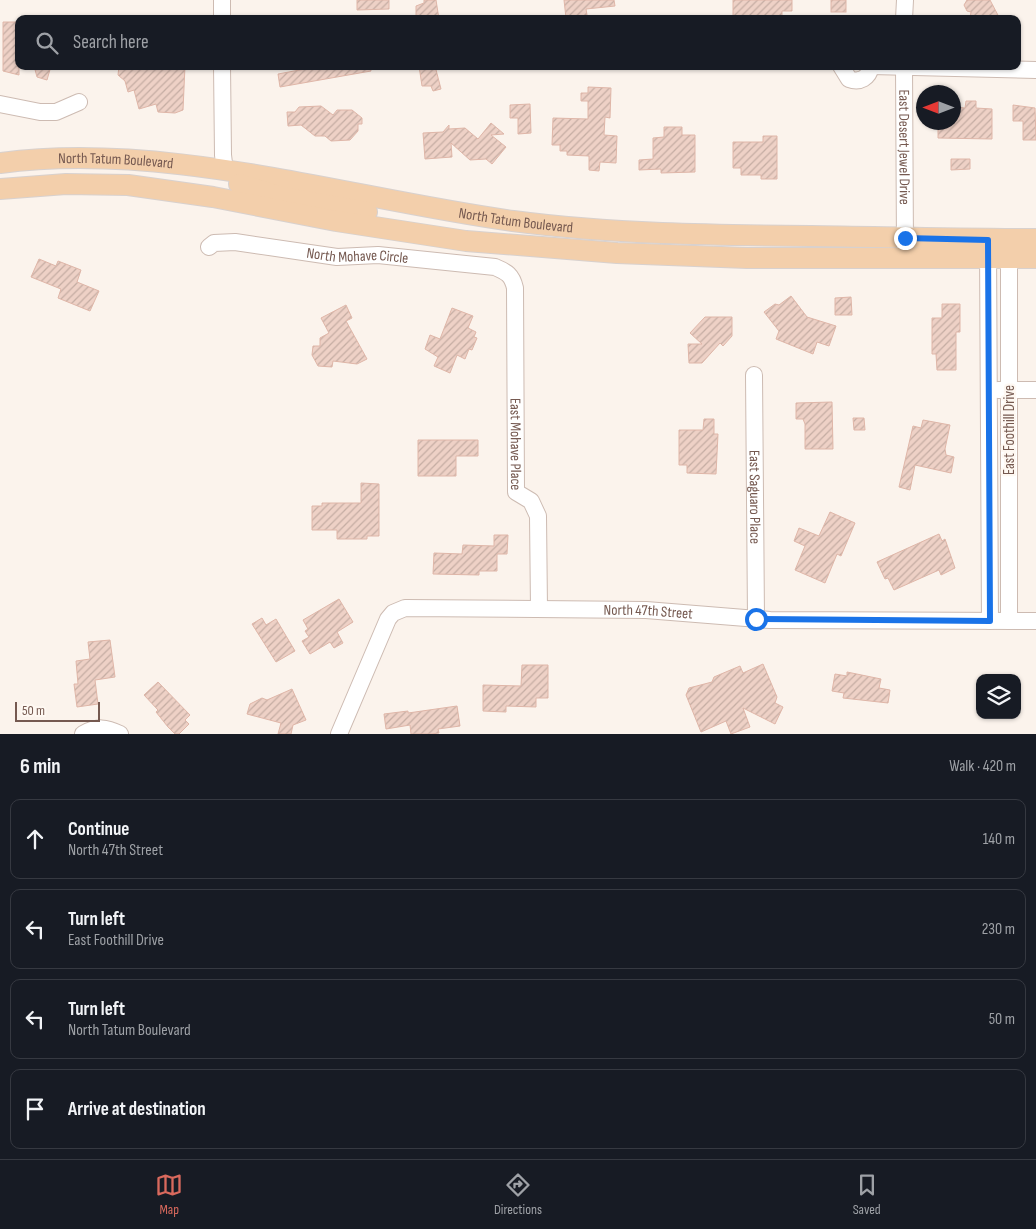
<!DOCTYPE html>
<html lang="en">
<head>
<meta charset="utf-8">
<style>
  body { margin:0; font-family:"Sofia Sans Condensed",sans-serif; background:#20242c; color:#f1f3f6 }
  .controls { position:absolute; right:15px; bottom:15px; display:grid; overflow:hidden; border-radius:10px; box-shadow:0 1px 4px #0004 }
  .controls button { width:45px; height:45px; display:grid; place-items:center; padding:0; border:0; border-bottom:1px solid #363941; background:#171b24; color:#f1f3f6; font:25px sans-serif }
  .compass { position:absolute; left:916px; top:85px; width:45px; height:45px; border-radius:50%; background:#171b24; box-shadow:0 1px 4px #0004; rotate:270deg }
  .scale { position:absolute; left:15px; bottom:12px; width:85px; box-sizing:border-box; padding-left:5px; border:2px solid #755950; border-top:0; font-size:14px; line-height:18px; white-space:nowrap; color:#755950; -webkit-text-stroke:4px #fef8f2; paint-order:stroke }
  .stop { position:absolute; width:15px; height:15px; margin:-11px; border:4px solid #1a73e8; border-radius:50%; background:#fff }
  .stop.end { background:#1a73e8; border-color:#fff; box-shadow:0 1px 5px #0008 }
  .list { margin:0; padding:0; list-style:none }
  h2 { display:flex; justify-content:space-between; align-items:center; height:65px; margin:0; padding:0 20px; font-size:21px }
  h2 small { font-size:16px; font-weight:400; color:#9ea1a6 }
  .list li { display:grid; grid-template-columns:32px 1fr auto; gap:15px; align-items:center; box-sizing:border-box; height:80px; margin:0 10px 10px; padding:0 10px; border:1px solid #363941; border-radius:10px }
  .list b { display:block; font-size:19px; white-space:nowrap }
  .list p { margin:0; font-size:16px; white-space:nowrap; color:#9ea1a6 }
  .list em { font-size:16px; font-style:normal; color:#9ea1a6 }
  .icon { flex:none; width:28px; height:28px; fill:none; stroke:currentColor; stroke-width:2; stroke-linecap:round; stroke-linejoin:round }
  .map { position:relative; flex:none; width:1036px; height:734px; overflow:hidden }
  .search { position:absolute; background:#171b24; box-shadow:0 1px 4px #0004; left:15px; right:15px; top:15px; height:55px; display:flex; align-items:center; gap:12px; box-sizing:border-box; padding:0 18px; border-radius:10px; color:#9ea1a6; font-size:19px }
  .sheet { height:425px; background:#171b24 }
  nav { display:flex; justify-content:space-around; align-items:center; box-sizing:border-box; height:70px; border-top:1px solid #363941; background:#171b24; font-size:14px; color:#9ea1a6 }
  nav a { display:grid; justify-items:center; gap:2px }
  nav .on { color:#d9695d }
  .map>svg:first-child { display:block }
  .building { fill:url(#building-hatch); stroke:#dfb6a8 }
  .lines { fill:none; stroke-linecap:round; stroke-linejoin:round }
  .minor-casing { stroke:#cdbbb2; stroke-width:18 }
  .major-casing { stroke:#d8d1ce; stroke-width:22 }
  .minor { stroke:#fff; stroke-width:16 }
  .major { stroke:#f3cfab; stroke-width:20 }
  .route { stroke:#1a73e8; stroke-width:6 }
  .labels { text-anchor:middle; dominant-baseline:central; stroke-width:4.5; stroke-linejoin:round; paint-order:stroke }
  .street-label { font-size:15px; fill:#755950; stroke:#fef8f2 }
</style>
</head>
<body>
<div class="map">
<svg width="1036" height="734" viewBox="0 0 1036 734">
  <defs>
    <pattern id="building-hatch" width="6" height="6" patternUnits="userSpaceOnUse" patternTransform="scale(1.25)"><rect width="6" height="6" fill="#eed1c6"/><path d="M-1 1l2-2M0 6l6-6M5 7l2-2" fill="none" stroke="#c5ada3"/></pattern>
  </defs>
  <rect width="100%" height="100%" fill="#fbf3ec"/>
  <!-- building -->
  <g class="building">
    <path d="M357,0H389V9L357,10Z"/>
    <path d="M424,0H436L439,19H416V6L424,3Z"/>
    <path d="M564,0H614L615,6L586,9L587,15L566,18Z"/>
    <path d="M733,0H792V11H782V17L733,19Z"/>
    <rect x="831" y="0" width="15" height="12"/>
    <path d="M967,0H990L1000,19H970L971,12L967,11L964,5Z"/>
    <path d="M3,22H19V75L3,71Z"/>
    <path d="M34,66H51L47,80L37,77Z"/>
    <path d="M119,66H185L183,110L175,113L158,112L156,104L139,109L134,90L128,92L125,81L118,75Z"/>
    <path d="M321,66H370L371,71L280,87L278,74Z"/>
    <path d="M419,66H435L441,89L433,91L431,86H422Z"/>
    <path d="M588,87L611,88L610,118L605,117L604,135L617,136L616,163L600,162L599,171L589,170V156L567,155V151H560V145H552L553,118L588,119V101H581V93H588Z"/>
    <path d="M966,101H976V108L992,109V139L938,138V122H954V107L965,108Z"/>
    <path d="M530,104L531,133L518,134V118H510V105Z"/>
    <path d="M1013,105L1035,108L1036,140H1023V121H1013Z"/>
    <path d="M321,106L333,115L337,110H352L362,118V124H358V131L350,140L331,141L325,136H315L301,125L288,126L287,112H295L299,107Z"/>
    <path d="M491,123L504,134L491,135L506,147L492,164L486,159L470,160L451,143L452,157L425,159L423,133L443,132L449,125V129L465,128L478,139Z"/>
    <path d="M664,127H682V135H695V172L661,173V169L639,170V160L653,159V138L664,137Z"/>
    <path d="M763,136H777V179H761V175H741V168H733V142H763Z"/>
    <path d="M951,159H970V169L951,170Z"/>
    <path d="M39,259L56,266L58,261L81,270L77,282L99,291L90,311L58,298L61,289L31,277Z"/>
    <path d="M791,296L807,317L836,326L829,346L817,342L813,354L776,339L779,331L764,312L775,304L779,305Z"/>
    <path d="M851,297L852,315H835V298Z"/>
    <path d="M942,304H960V332H956V370H937L936,354H932V318H942Z"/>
    <path d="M346,305L352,318L346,321L367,359L357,364L333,361L332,367L318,366L312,355L313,346H320V338L329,333L321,318Z"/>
    <path d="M452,308L473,316L468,328L476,332L474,337L477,338L472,350L469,349L465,359L457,355L450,373L434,366L438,357L425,349L430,335L440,339Z"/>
    <path d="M705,317H732V336L723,346L720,343L702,363H689L688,344H702L690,333Z"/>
    <path d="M832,402L833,449H805V424L803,419H796V403Z"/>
    <path d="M853,418H864L865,430H854Z"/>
    <path d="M704,419H714V434H718L716,474L687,473V465H679V430H703Z"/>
    <path d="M923,420L950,425L945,449L946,455L954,457L951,473L915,465L910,490L899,487L913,426L921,428Z"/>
    <path d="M418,440H478V456H456V476H418Z"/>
    <path d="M361,483L379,484V536H367V539H337V530H312V506H322V503H361Z"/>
    <path d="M830,512L855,523L841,556L837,554L825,583L795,570L805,546L794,541L799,528L819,536Z"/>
    <path d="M939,534L942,541L945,539L955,568L941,575L939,570L894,590L888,578L885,579L877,562Z"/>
    <path d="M494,535H508L507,554H497V571H479V575L433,574L434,553L462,554L463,545L494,546Z"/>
    <path d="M339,599L353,622L337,632L343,643L334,648L330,642L310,654L302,641L309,637L305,631L308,629L303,620Z"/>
    <path d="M262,618L266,625L276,619L295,651L276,662L252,624Z"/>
    <path d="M110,640L115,677L95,680L98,704L77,707L74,684H78L76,661L90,659L88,642Z"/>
    <path d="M763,664L777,697L775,703L783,707L775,724L743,708L750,727L731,734L726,721L701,732L686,695L689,688L712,682L714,677L740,666L743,673Z"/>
    <path d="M522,665H548V698H536V707L506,706V712L483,711V685L521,686Z"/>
    <path d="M847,672L881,679L879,688L890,690L888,703L843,698L844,693L832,691L835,674L847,676Z"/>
    <path d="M158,682L190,715L185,720L189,724L179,734H175L168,727L156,712L158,710L144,695Z"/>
    <path d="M292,689L306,720L293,725L291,734H278L281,723L247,714L250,704L262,698L267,700Z"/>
    <path d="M457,706L460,726L438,729L439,733L431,734H411L410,725L386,729L384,714L408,711V713Z"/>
  </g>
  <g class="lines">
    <!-- minor casing -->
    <g class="minor-casing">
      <g id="minor">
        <path d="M222,19V0"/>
        <path d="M904,19L905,0"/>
        <path d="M222,66L223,155L225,171"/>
        <path d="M841,66L849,79C860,83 869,78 871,66"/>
        <path d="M871,66L1036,70"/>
        <path id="s1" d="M904,66L905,249"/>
        <path d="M0,104L40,112H56L79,102"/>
        <path d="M988,246L990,621"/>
        <path d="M1009,246V621"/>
        <path id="s2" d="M209,247L214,243L235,242L337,257L378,255L495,267C507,272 512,275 515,288L516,492L531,501L538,516L539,609"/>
        <path id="s3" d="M754,375L756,619"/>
        <path d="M998,390H1036"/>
        <path d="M83,734C97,726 106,727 120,734"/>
        <path id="s4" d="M339,734L388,619L393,613L405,608L646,610L770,620L1036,621"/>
      </g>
    </g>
    <!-- major casing -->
    <g class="major-casing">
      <g id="major">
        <path id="s5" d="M0,163C168,141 346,198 513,221C612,234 712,235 811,236C886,237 961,239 1036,239"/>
        <path d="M239,184L282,197L367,212"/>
        <path d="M0,189L66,184L128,185L213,197L336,221L466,241L617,253L747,258H1036"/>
      </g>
    </g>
    <!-- minor -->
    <use href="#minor" class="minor"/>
    <!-- major -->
    <use href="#major" class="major"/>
  </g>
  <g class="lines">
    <!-- route -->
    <path class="route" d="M756,619L990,621L988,240L905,238"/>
  </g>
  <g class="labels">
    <!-- street labels -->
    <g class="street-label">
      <text stroke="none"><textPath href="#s1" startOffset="81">East Desert Jewel Drive</textPath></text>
      <text stroke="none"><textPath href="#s5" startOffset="116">North Tatum Boulevard</textPath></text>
      <text stroke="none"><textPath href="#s5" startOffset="521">North Tatum Boulevard</textPath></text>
      <text stroke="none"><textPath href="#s2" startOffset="151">North Mohave Circle</textPath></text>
      <text transform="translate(1009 430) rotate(-90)">East Foothill Drive</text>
      <text stroke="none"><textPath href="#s2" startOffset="476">East Mohave Place</textPath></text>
      <text stroke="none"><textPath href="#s3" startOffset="122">East Saguaro Place</textPath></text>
      <text stroke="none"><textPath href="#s4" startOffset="389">North 47th Street</textPath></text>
    </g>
  </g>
</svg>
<div class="controls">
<button><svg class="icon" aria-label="layers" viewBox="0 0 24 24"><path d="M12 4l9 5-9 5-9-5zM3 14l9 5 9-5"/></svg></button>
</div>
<svg class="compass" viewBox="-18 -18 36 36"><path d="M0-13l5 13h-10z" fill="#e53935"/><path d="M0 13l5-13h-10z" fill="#9ea1a6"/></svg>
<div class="scale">50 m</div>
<div class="stop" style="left:756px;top:619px"></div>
<div class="stop end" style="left:905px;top:238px"></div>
<div class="search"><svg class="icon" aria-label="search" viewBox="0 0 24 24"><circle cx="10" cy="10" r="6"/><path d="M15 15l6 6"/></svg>Search here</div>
</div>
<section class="sheet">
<h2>6 min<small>Walk · 420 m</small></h2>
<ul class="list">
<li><svg class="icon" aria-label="ahead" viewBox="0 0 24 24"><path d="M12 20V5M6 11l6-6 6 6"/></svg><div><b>Continue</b><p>North 47th Street</p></div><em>140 m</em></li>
<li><svg class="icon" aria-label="left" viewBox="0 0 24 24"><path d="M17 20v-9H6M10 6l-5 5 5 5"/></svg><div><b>Turn left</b><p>East Foothill Drive</p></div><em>230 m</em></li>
<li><svg class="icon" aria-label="left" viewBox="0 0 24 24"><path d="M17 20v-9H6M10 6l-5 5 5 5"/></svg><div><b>Turn left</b><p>North Tatum Boulevard</p></div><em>50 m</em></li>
<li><svg class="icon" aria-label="arrive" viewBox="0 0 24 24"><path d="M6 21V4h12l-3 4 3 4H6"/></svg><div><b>Arrive at destination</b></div></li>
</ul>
</section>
<nav>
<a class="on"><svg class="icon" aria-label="map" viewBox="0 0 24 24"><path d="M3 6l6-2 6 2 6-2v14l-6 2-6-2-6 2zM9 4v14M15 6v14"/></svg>Map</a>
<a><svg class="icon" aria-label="directions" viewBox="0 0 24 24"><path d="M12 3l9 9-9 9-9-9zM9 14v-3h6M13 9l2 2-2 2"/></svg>Directions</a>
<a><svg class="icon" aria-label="saved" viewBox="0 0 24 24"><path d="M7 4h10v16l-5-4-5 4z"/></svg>Saved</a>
</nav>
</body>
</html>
